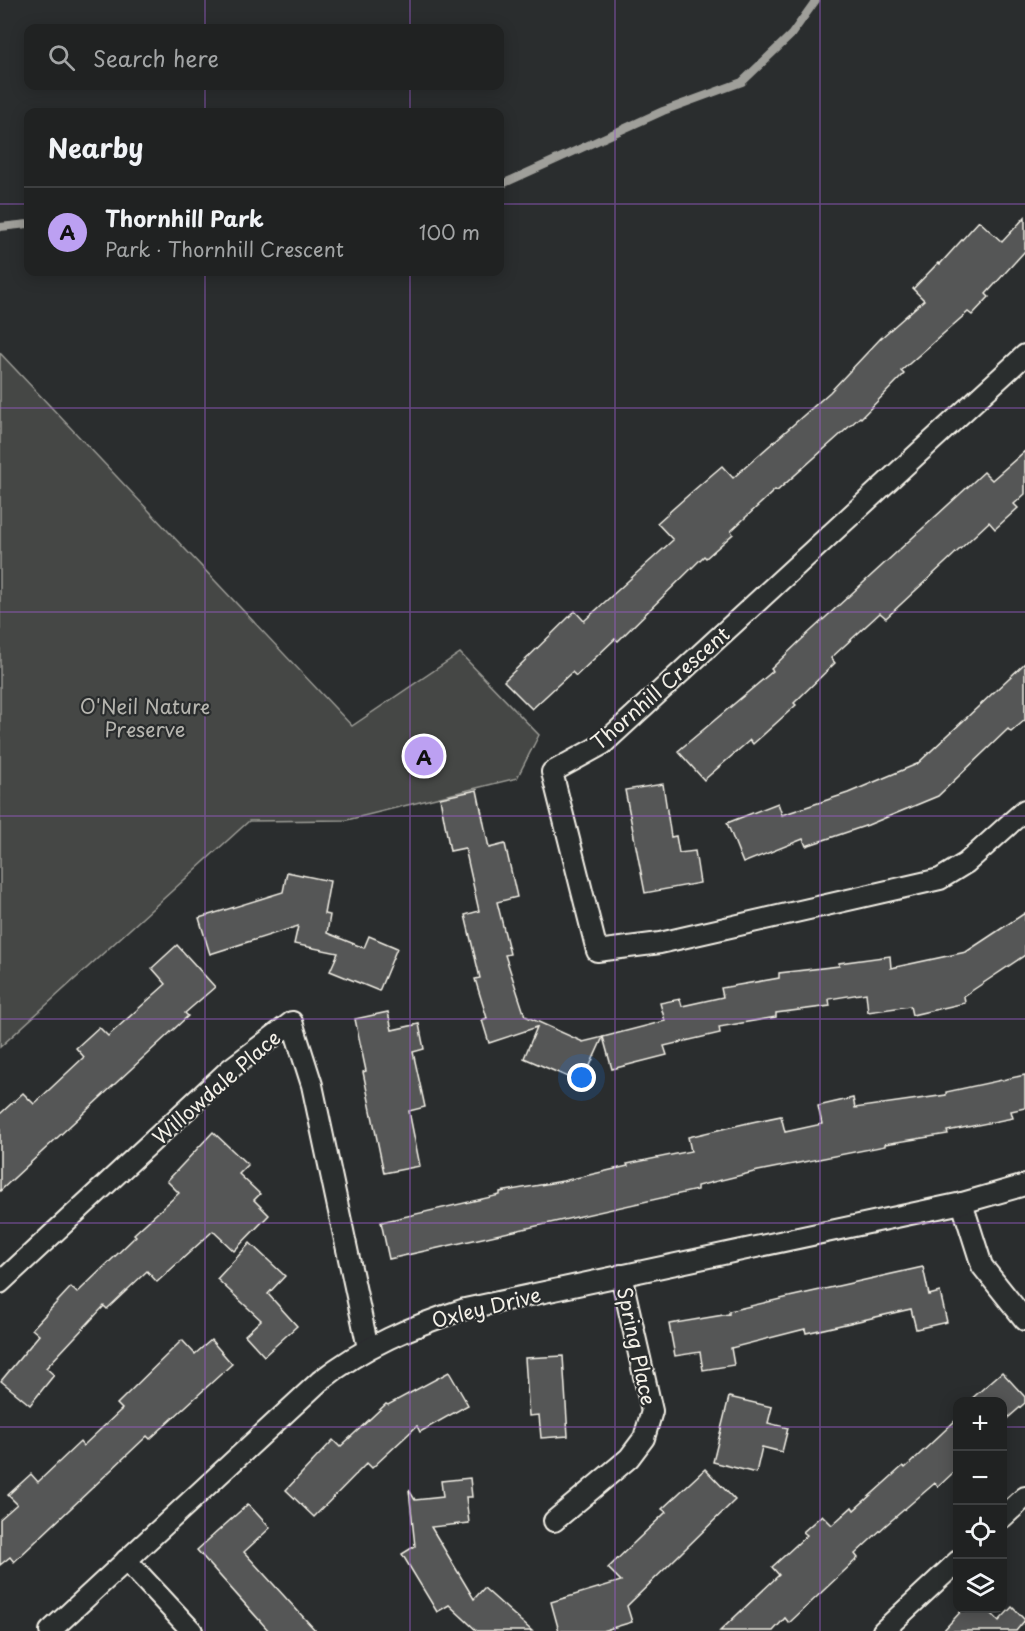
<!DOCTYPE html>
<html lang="en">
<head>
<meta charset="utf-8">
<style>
  body { margin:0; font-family:"Playpen Sans",sans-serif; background:#282a2a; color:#f1f3f6 }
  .controls { position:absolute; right:18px; bottom:18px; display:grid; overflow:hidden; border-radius:12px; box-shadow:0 3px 15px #0003 }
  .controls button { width:54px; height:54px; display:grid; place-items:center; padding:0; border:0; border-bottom:2px solid #3d3f40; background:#202222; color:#f1f3f6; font:30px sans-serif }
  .you { position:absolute; left:582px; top:1078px; width:21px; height:21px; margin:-15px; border:4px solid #fff; border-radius:50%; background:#1a73e8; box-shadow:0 0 0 9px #1a73e833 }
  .badge { display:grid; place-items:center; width:39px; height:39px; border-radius:50%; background:#bca0f2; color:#111; font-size:20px; font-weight:700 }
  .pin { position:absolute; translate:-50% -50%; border:3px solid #fff; box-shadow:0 2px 6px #0006 }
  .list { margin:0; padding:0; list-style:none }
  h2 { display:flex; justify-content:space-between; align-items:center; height:78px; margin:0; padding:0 24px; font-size:26px }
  h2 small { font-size:20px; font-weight:400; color:#a2a4a5 }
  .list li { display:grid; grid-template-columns:39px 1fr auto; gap:18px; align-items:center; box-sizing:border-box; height:90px; padding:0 24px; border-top:2px solid #3d3f40 }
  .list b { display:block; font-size:22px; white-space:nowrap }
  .list p { margin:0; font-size:20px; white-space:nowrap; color:#a2a4a5 }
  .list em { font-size:20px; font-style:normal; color:#a2a4a5 }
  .icon { flex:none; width:33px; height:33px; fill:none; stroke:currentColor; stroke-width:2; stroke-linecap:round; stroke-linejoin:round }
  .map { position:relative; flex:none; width:1025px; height:1631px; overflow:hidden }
  .search { position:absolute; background:#202222; box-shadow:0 3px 15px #0003; left:24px; top:24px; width:480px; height:66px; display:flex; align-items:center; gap:15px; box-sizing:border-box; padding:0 21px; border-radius:12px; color:#a2a4a5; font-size:22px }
  .panel { position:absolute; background:#202222; box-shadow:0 3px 15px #0003; left:24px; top:108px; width:480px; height:168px; border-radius:12px }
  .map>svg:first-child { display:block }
  .green { fill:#444645; stroke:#9c9c96; stroke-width:1.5 }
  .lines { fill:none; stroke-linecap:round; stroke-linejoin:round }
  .stream { stroke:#9f9f9a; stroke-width:8 }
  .building { fill:#555756; stroke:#f4f1e8; stroke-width:1.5 }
  .street-casing { stroke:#f4f1e8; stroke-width:24 }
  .street { stroke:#2a2d2e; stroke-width:20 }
  .grid { fill:none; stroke:#995dc9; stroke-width:1.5; stroke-opacity:0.55 }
  .labels { text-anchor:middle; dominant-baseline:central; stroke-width:4.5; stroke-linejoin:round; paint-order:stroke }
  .street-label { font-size:20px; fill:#f4f1e8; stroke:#2a2d2e }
  .park-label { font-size:20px; fill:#b6b5af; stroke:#2a2d2e }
</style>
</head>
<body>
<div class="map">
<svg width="1025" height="1631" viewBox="0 0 1025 1631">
  <rect width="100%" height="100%" fill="#2a2d2e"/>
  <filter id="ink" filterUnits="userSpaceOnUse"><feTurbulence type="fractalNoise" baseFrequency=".0167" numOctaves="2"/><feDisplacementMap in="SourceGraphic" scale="12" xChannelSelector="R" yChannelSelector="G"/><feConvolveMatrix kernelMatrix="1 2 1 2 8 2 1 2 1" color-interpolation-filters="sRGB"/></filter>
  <g filter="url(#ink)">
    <!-- green -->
    <path class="green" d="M0,353L352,726L460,653L539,735L517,778L347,820L249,821L0,1047Z"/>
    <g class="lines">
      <!-- stream -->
      <g class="stream">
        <path d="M500,185L663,111L742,82L791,35L816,0"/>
        <path d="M0,227L28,224"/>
      </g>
    </g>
    <!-- building -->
    <g class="building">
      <path d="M1025,217V251L986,294L989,297L972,315L968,312L901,371L904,374L861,418L860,417L777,491L775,490L731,531L733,534L706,558L704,556L618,641L615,639L576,676L572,672L532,709L504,681L575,611L584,621L673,540L657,523L694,490L722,466L733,478L830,392L881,338L924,300L913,289L938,263L940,264L979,221L1002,242Z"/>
      <path d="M1025,451V494L1014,504L1018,508L995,529L989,522L886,618L880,613L831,658L835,663L794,703L796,705L753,744L750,740L704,780L678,751L773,671L771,669L801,640L984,472L992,480Z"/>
      <path d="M1025,663V720L1011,732L1008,729L938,796L868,825L806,846L803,839L743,863L727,823L778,803L782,815L848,793L917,764Z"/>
      <path d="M663,784L671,837L676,836L679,853L695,851L700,883L645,893L625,790Z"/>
      <path d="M477,790L489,848L505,844L517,897L497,902L510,954L505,955L525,1016L583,1042L603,1037L582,1083L524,1058L537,1027L489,1043L482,1020L487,1018L475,979L480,978L465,915L479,911L465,848L450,851L440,798Z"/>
      <path d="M287,872L330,881L324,914L330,915L327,933L364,948L369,936L397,948L379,991L330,971L338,953L294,944L298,926L210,954L199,918L283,892Z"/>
      <path d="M1025,913V955L964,996L965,1003L912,1015L910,1006L868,1012L866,993L829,999L830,1006L776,1013V1017L719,1027L720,1033L664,1046L667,1055L612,1069L603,1037L665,1021L660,1003L680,999L682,1006L723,997L721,988L779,978V973L839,966V963L890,956L891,968L966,952Z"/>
      <path d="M177,945L215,987L185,1013L188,1016L0,1191V1114L23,1093L34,1104L84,1057L76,1048L99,1027L108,1036L166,984L152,968Z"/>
      <path d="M388,1012L392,1030L419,1024L424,1049L413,1052L425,1107L409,1111L420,1166L384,1173L363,1072L366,1071L355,1019Z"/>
      <path d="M1025,1075V1108L1011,1111L1013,1118L947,1131L948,1134L885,1144V1146L758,1171L697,1186V1190L389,1259L381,1222L500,1195V1192L563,1181L628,1166L627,1164L691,1151L688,1137L752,1122L781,1116L785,1132L822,1124L818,1106L853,1098L855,1108L946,1095V1092Z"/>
      <path d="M213,1132L248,1165L239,1174L260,1194L254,1200L269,1215L234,1251L213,1231L157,1282L147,1271L107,1309L104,1306L46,1368L54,1375L30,1405L1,1381L39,1335L32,1329L71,1287L77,1293L136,1236L134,1234L179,1193L167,1181Z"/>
      <path d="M250,1243L285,1276L268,1294L297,1326L264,1356L245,1335L261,1320L217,1279Z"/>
      <path d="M923,1267L929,1295L940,1292L947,1322L916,1329L911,1309L806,1333L805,1329L731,1348L734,1365L703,1370L700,1352L675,1356L669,1324L729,1314V1311L789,1297Z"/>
      <path d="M182,1340L195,1354L211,1340L232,1364L150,1439L147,1436L14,1562L10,1557L0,1565V1519L17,1504L8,1495L31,1474L38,1482L80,1442L83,1446L122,1409L117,1404Z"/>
      <path d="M563,1356L568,1436L541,1438L539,1415L529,1416L525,1358Z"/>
      <path d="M449,1372L468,1405L420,1432L417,1426L372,1468L367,1463L314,1517L286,1490L333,1440L340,1447L386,1404L388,1405Z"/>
      <path d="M1002,1372L1025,1397V1403L1002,1423V1401H969Z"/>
      <path d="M729,1397L772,1407L768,1423L788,1428L782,1452L762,1447L756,1473L713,1462Z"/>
      <path d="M957,1419V1469L938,1487L935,1483L886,1525L855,1554L858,1558L789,1623L785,1618L773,1631H720L779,1575L772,1567L807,1535L803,1532L822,1515L832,1525L852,1507L854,1510L903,1466L905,1468Z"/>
      <path d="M705,1469L735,1500L627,1606L632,1622L602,1631H559L551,1602L621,1581L608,1568L666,1512L662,1509Z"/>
      <path d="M470,1478L472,1497H466L469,1523L431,1527L474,1599L484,1588L532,1631H477L449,1605L437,1612L402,1554L415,1546L409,1490L415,1500L443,1497L441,1481Z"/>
      <path d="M248,1504L270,1528L244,1552L316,1631H269L197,1550Z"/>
      <path d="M1012,1607L1025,1620L1016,1631H943L964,1608H986L999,1621Z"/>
    </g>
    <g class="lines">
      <!-- street casing -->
      <g class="street-casing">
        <g id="street">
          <path d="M1025,355L603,744L552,772L597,951L660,943L940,879L966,863L1025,810"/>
          <path d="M962,1203L982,1266L1025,1320"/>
          <path d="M0,1283L230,1069L292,1022L312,1085L368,1348"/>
          <path d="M1002,1518L1025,1497"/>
          <path d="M554,1521L629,1458L644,1438L652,1411L621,1275"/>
          <path d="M126,1560L192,1631"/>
          <path d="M50,1631L320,1381C364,1346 412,1326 465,1309L962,1203L1025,1185"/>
          <path d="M883,1631L958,1561"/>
        </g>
      </g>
      <!-- street -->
      <use href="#street" class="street"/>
    </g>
  </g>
  <!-- grid -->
  <path class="grid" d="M205,0V28M410,0V28M615,0V1631M820,0V1631M205,86V112M410,86V112M0,204H28M500,204H1025M205,272V1631M410,272V1631M0,408H1025M0,612H1025M0,816H1025M0,1019H1025M0,1223H1025M0,1427H958M1002,1427H1025"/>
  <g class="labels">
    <!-- street labels -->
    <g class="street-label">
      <text transform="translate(660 688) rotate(-41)">Thornhill Crescent</text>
      <text transform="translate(216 1087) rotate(-41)">Willowdale Place</text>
      <text transform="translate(486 1307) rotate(-14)">Oxley Drive</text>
      <text transform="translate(637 1346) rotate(78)">Spring Place</text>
    </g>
    <!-- park labels -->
    <g class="park-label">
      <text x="145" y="706">O'Neil Nature<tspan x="145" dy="23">Preserve</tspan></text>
    </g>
  </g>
</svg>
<div class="controls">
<button>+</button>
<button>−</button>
<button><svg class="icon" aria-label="locate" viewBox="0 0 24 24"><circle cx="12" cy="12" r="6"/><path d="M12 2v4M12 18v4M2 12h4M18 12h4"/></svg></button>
<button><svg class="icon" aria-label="layers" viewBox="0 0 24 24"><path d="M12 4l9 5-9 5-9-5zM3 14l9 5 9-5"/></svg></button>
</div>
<div class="you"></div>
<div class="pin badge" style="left:424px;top:756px">A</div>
<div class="search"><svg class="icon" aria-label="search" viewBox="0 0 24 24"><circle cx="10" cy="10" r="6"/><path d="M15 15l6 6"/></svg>Search here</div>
<section class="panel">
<h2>Nearby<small></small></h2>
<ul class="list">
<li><span class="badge">A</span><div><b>Thornhill Park</b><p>Park · Thornhill Crescent</p></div><em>100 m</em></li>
</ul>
</section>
</div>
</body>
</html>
